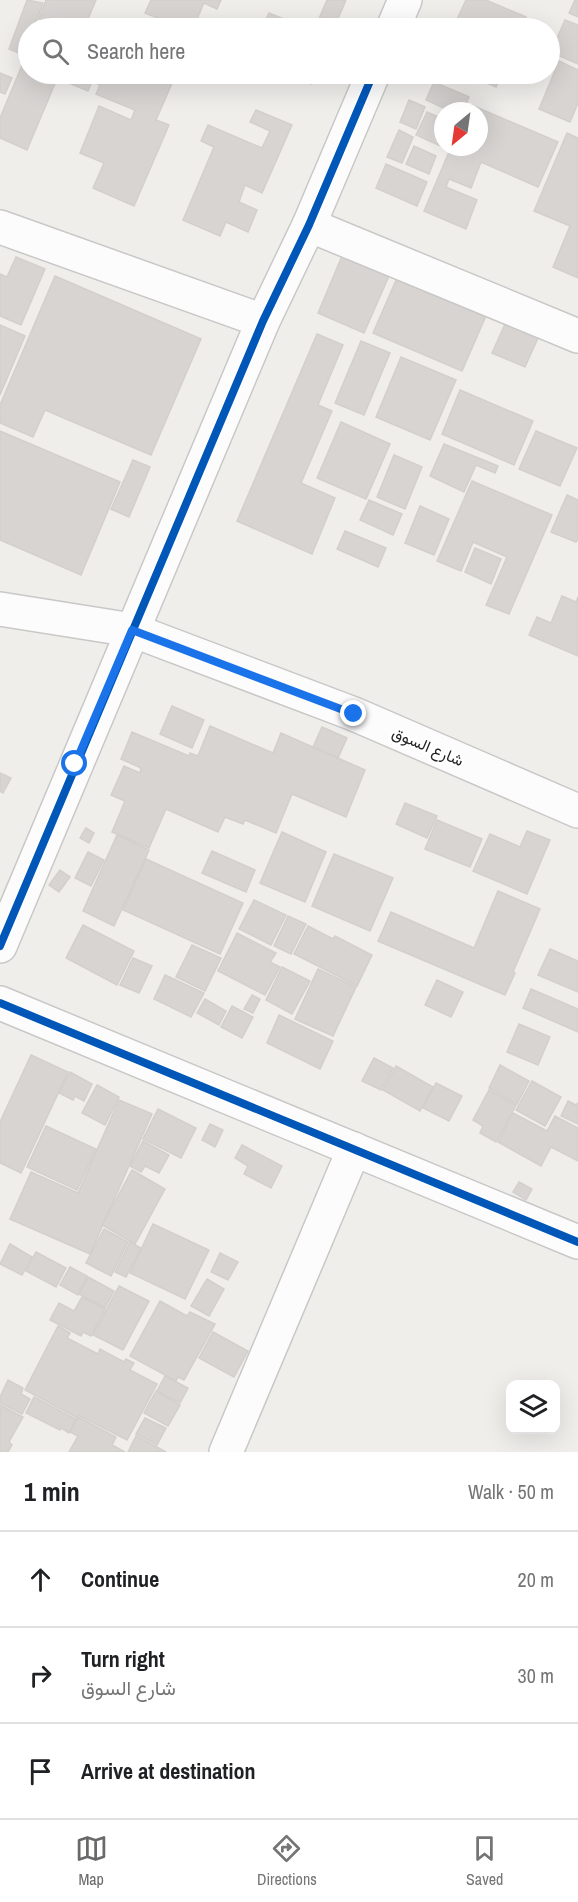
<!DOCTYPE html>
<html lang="en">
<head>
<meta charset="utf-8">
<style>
  body { margin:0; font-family:"Archivo Narrow",Vazirmatn,sans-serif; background:#f6f6f6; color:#202124 }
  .controls { position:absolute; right:18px; bottom:18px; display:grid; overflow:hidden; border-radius:12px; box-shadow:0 6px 24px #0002 }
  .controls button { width:54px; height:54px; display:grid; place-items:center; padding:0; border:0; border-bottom:2px solid #e0e0e0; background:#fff; color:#202124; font:30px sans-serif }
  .compass { position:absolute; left:434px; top:102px; width:54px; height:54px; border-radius:50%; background:#fff; box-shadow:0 6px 24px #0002; rotate:209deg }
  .stop { position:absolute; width:18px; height:18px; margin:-14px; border:4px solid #1a73e8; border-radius:50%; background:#fff }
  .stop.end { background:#1a73e8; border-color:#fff; box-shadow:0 2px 6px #0008 }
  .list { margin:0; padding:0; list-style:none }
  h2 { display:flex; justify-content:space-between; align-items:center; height:78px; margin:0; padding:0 24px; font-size:26px }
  h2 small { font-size:20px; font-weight:400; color:#757577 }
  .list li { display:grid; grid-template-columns:39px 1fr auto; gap:18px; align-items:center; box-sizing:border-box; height:96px; padding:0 24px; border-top:2px solid #e0e0e0 }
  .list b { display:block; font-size:22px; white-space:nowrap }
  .list p { margin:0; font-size:20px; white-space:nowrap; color:#757577 }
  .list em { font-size:20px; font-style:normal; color:#757577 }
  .icon { flex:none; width:33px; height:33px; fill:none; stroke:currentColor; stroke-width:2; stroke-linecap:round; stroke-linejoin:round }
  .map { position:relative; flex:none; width:578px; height:1452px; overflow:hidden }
  .search { position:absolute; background:#fff; box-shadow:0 6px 24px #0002; left:18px; right:18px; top:18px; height:66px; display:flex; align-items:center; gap:15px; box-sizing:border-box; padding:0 21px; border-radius:33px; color:#757577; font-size:22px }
  .sheet { height:366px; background:#fff }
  nav { display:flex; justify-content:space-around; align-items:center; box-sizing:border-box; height:84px; border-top:2px solid #e0e0e0; background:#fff; font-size:16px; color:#757577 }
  nav a { display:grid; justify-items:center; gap:3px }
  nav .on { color:#6a6968 }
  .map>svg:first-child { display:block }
  .building { fill:#d7d4d2; stroke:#d3d0cc; stroke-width:1.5 }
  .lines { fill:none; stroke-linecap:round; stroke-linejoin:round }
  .minor-casing { stroke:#c9c8c7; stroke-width:36 }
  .minor { stroke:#fdfcfc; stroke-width:33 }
  .cycleway-casing { stroke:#fff; stroke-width:11 }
  .cycleway { stroke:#0057b8; stroke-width:8 }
  .route { stroke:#1a73e8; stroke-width:8 }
  .labels { text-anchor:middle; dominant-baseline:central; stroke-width:4.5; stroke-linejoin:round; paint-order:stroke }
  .street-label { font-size:16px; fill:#222; stroke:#fff }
</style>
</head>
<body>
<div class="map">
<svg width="578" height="1452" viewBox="0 0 578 1452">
  <rect width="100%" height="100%" fill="#f0eeeb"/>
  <!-- building -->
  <g class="building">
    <path d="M27,0L43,3L34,28H28V43L24,55L9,49Z"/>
    <path d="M46,0H96L84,28H61L39,19Z"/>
    <path d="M151,0H221L217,9L204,3L193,28H183L145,13Z"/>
    <path d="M327,0H346L334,28H315Z"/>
    <path d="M466,0H486L526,17L521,28H453Z"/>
    <path d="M575,0H578V17L569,13Z"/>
    <path d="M269,13L291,22L288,28H262Z"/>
    <path d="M565,20L578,25V64L551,52Z"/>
    <path d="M528,22L542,28H525Z"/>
    <path d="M28,51V74H59L27,150L0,138V118Z"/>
    <path d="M559,61L578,70V103L570,122L539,109Z"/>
    <path d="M0,73L12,78L5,94L0,92Z"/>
    <path d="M65,74H176L156,120L169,125L134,206L93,188L104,163L80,153L99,106L131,120L135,110L96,94L100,85L92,81L88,91L62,80Z"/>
    <path d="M296,74H315L311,84L294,77Z"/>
    <path d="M466,74H502L496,87Z"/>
    <path d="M515,74H535L532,81Z"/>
    <path d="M434,82L469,97L463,111H450L426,100Z"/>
    <path d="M409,100L425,107L416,129L400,122Z"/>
    <path d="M469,104L558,142L538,187L481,162L471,188L449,179L446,187L477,200L466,229L424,211L451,147H479V111H466Z"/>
    <path d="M256,110L292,125L262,193L245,185L239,202L257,210L248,232L226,222L220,236L183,220L214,147L201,141L208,125L262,148L270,131L250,122Z"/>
    <path d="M427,112L443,119V147L416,135Z"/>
    <path d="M399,130L413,137L402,163L387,157Z"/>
    <path d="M567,133L578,138V278L553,267L570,226L534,211Z"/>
    <path d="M414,146L436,156L429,174L406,164Z"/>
    <path d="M386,164L427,182L417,206L376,188Z"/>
    <path d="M342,256L389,276L364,333L318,313Z"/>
    <path d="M16,257L45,269L21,325L0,316V274L7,277Z"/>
    <path d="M55,276L201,339L151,455L45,410L33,437L0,423V405Z"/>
    <path d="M397,278L486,316L462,371L373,333Z"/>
    <path d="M505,324L538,338L525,367L492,353Z"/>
    <path d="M0,325L25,336L0,395Z"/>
    <path d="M317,334L343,345L318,405L332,411L301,483L335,498L312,554L237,521Z"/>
    <path d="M361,341L390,353L364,415L335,403Z"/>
    <path d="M401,357L456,380L430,440L376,417Z"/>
    <path d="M460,390L533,421L514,465L442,434Z"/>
    <path d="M341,422L390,444L366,499L317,478Z"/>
    <path d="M0,431L120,482L81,575L0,540Z"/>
    <path d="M536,431L577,448L560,486L519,469Z"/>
    <path d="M444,444L498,466L495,473L476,465L464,492L430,476Z"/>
    <path d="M394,455L422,467L405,509L377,497Z"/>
    <path d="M133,460L150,467L129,517L111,509Z"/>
    <path d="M472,481L552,515L509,614L486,605L507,557L473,542L461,571L437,561Z"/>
    <path d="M567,495L578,500V539L576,542L551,532Z"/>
    <path d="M369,500L402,514L393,535L360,520Z"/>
    <path d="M420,506L449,519L434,555L405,543Z"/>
    <path d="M345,531L386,548L378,567L337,549Z"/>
    <path d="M475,548L501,559L491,584L465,572Z"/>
    <path d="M562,596L576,602L578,597V656L529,635L537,617L551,623Z"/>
    <path d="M172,706L204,720L192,748L160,734Z"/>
    <path d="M210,726L273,753L281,733L365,770L346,817L292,794L276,833L245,820L243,824L225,817L218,832L166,809L149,848L112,832L125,801L111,795L124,766L140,773L141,768L121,759L132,732L189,756L190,753L198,756Z"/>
    <path d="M322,727L347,738L338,758L313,747Z"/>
    <path d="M0,773L11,778L3,793L0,791Z"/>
    <path d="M405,803L437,816L427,838L396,824Z"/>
    <path d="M437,820L482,839L470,867L425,849Z"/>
    <path d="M86,828L94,833L89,843L80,838Z"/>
    <path d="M527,831L550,840L527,894L473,871L490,834L520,847Z"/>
    <path d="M282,832L326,852L305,902L260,883Z"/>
    <path d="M117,835L149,850L114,926L83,911Z"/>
    <path d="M212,851L255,870L246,892L202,873Z"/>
    <path d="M88,852L104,860L91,886L75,878Z"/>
    <path d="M334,854L393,878L370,931L312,906Z"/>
    <path d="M146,859L243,903L220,954L123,910Z"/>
    <path d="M60,870L70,877L59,892L49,885Z"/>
    <path d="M498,891L540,909L513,972L515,973L505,995L378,941L391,912L474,948Z"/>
    <path d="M254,900L286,915L271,945L239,929Z"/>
    <path d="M288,916L306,924L291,954L274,946Z"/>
    <path d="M83,925L134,951L117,985L66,958Z"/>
    <path d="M308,926L333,939L335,936L372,955L357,986L294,954Z"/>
    <path d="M237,933L276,953L270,962L280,967L265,995L218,971Z"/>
    <path d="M192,945L221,958L205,991L176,977Z"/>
    <path d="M550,949L578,961V992L538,975Z"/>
    <path d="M133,958L152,966L139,993L120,985Z"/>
    <path d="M282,967L310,981L292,1014L266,1000Z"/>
    <path d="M318,969L356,987L333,1036L295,1019Z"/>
    <path d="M165,975L204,993L191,1017L154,999Z"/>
    <path d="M437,980L463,992L451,1017L425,1005Z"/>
    <path d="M531,989L578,1009V1032L523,1008Z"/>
    <path d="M252,995L260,999L253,1013L244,1009Z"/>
    <path d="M205,999L226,1011L219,1025L197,1013Z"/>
    <path d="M232,1006L253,1017L242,1038L221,1027Z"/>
    <path d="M279,1015L333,1041L320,1069L267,1043Z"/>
    <path d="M519,1024L550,1037L538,1065L507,1052Z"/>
    <path d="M31,1055L68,1072L21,1173L0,1163V1122Z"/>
    <path d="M374,1058L393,1068L381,1090L362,1081Z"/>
    <path d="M500,1065L529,1081L517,1104L489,1088Z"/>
    <path d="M396,1066L433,1087L420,1111L383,1090Z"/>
    <path d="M70,1072L92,1084L84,1101L75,1096L73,1100L59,1093Z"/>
    <path d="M532,1081L561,1097L545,1126L516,1110Z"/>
    <path d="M436,1083L462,1096L449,1121L423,1108Z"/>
    <path d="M97,1085L119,1097L105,1125L82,1113Z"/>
    <path d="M489,1090L516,1105L496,1142L480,1133L483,1126L473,1120Z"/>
    <path d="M119,1100L152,1114L90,1254L10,1219L31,1172L78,1193Z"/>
    <path d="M568,1101L576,1105L578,1103V1124L561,1116Z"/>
    <path d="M158,1109L196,1128L181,1158L143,1139Z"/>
    <path d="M513,1113L547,1131L555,1116L578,1128V1161L551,1147L541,1166L498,1142Z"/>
    <path d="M210,1124L223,1130L215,1147L202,1140Z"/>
    <path d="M46,1126L96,1149L77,1190L27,1167Z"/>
    <path d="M143,1141L169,1155L159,1173L145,1166L141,1172L130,1166Z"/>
    <path d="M242,1145L282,1166L271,1188L244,1174L248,1166L235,1158Z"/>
    <path d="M132,1170L165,1189L135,1244L102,1225Z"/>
    <path d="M519,1182L532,1189L526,1200L513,1192Z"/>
    <path d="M153,1224L209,1250L185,1299L130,1273Z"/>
    <path d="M104,1229L128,1242L111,1276L86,1263Z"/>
    <path d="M130,1242L141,1248L126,1277L115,1272Z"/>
    <path d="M10,1244L32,1257L22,1275L0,1264Z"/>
    <path d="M36,1252L66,1268L56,1287L26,1271Z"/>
    <path d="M220,1253L238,1262L228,1280L211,1272Z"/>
    <path d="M70,1267L87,1276L78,1295L60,1285Z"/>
    <path d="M88,1277L114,1291L105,1308L79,1294Z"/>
    <path d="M207,1279L224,1289L209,1316L191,1306Z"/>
    <path d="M119,1286L149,1301L123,1350L93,1335Z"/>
    <path d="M82,1297L105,1309L91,1336L83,1332L81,1336L50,1320L59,1303L74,1311Z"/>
    <path d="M160,1301L187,1316L190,1312L215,1324L184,1380L178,1377L176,1381L130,1356Z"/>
    <path d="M58,1326L70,1333L67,1338L98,1354L100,1349L124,1362L126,1359L134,1363L130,1370L157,1384L127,1440L78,1415V1418L25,1390Z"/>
    <path d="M213,1332L248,1351L234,1377L199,1358Z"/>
    <path d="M165,1376L188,1388L180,1403L157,1391Z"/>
    <path d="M8,1380L23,1388L21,1394L30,1399L22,1414L0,1403V1397Z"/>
    <path d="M156,1391L180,1405L168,1426L144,1413Z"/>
    <path d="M34,1397L76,1419L69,1433L61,1428L60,1430L26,1413Z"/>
    <path d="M0,1405L23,1417L9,1442L12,1445L8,1452H0Z"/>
    <path d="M78,1417L116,1437L112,1445L125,1452H69L78,1436L70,1432Z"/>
    <path d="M145,1418L166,1428L157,1445L136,1434Z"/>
    <path d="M136,1436L166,1452H128Z"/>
  </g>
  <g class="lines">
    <!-- minor casing -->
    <g class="minor-casing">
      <g id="minor">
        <path d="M393,28L405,0"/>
        <path d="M309,225L578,336"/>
        <path d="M0,227L263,321"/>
        <path d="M0,609L132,630L354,714L578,811"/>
        <path d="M0,946L263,321L309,225L373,74"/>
        <path d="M0,1003L578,1242"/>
        <path d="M226,1452L354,1149"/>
      </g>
    </g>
    <!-- minor -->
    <use href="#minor" class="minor"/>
    <!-- cycleway casing -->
    <g class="cycleway-casing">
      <g id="cycleway">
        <path d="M0,946L263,321L309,225L373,74"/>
        <path d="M0,1003L578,1242"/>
      </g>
    </g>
    <!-- cycleway -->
    <use href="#cycleway" class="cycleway"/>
  </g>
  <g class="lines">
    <!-- route -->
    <path class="route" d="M75,764L132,630L354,714"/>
  </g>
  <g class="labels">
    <!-- street labels -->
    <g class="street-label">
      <text transform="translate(428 746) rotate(23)">شارع السوق</text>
    </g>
  </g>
</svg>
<div class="controls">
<button><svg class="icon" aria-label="layers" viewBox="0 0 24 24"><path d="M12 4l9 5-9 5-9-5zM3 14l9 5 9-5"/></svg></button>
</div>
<svg class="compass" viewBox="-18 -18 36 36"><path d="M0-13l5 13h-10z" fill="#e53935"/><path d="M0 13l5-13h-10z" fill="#757577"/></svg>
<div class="stop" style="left:75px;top:764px"></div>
<div class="stop end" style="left:354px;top:714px"></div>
<div class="search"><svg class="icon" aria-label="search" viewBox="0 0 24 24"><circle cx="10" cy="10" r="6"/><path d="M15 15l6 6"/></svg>Search here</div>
</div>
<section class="sheet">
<h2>1 min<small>Walk · 50 m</small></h2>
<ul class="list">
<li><svg class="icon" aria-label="ahead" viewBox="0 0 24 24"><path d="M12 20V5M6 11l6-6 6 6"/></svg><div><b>Continue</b></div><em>20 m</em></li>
<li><svg class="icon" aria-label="right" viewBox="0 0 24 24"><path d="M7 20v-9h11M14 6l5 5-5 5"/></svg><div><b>Turn right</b><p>شارع السوق</p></div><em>30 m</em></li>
<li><svg class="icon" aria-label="arrive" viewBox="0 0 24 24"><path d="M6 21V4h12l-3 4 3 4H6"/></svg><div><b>Arrive at destination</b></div></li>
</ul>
</section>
<nav>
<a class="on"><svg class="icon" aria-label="map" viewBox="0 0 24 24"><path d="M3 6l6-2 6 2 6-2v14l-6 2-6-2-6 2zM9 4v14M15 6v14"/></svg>Map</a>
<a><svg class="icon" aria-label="directions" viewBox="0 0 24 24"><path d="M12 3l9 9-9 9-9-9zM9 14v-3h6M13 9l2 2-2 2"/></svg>Directions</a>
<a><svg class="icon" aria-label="saved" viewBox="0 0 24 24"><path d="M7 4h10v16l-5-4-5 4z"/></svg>Saved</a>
</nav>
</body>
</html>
